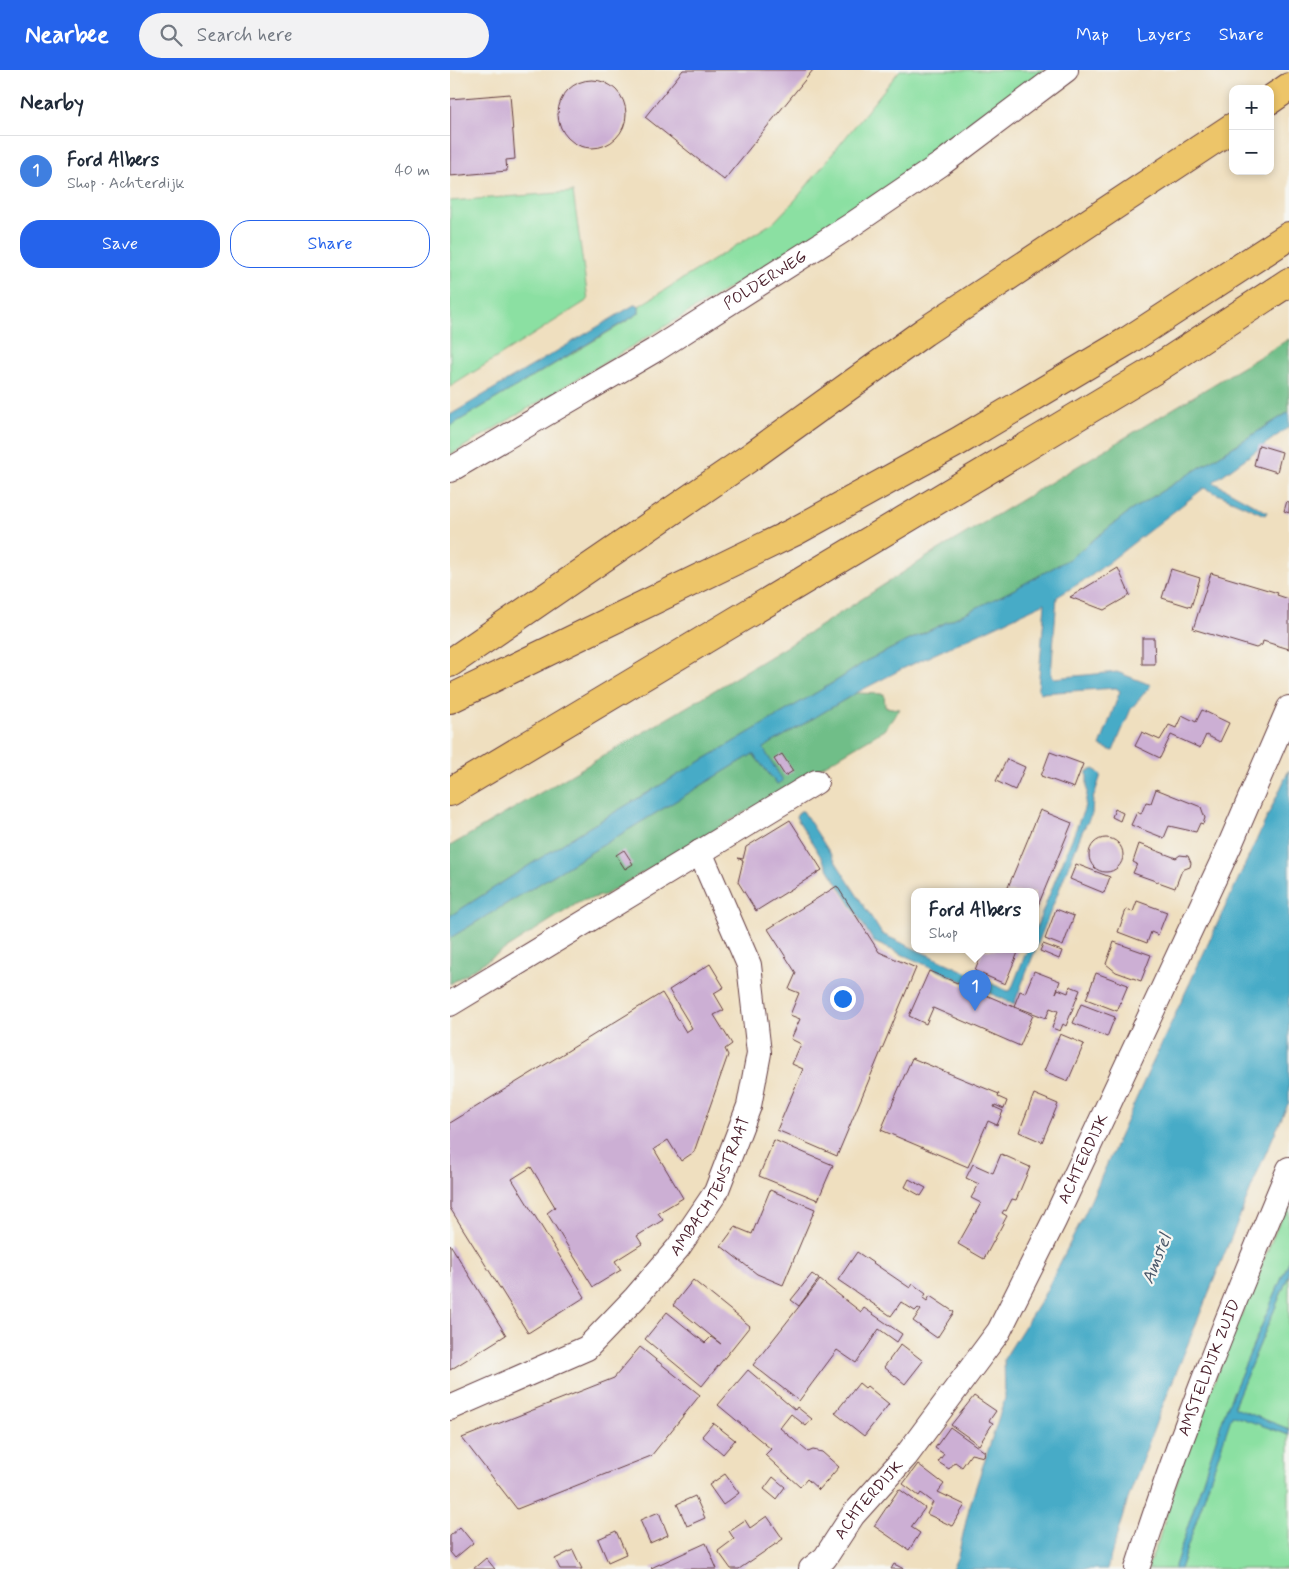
<!DOCTYPE html>
<html lang="en">
<head>
<meta charset="utf-8">
<style>
  body { margin:0; font-family:Mynerve,sans-serif; background:#f2f2f3; color:#1f2937 }
  .controls { position:absolute; right:15px; top:15px; display:grid; overflow:hidden; border-radius:10px; box-shadow:0 2px 8px #0003 }
  .controls button { width:45px; height:45px; display:grid; place-items:center; padding:0; border:0; border-bottom:1px solid #e0e1e3; background:#fff; color:#1f2937; font:25px sans-serif }
  .you { position:absolute; left:392px; top:928px; width:18px; height:18px; margin:-12px; border:4px solid #fff; border-radius:50%; background:#1a73e8; box-shadow:0 0 0 8px #1a73e833 }
  .badge { display:grid; place-items:center; width:32px; height:32px; border-radius:50%; background:#2563eb; color:#fff; font-size:16px; font-weight:700 }
  .pin { position:absolute; translate:-50% -41px; filter:drop-shadow(0 1px 2px #0008) }
  .pin::after { content:''; position:absolute; top:26px; width:18px; height:15px; background:inherit; clip-path:polygon(0 0,100% 0,50% 100%) }
  .popup { position:absolute; left:461px; top:818px; width:128px; height:65px; box-sizing:border-box; display:grid; place-content:center; border-radius:10px; background:#fff; filter:drop-shadow(0 1px 4px #0005); font-size:16px; white-space:nowrap; color:#747a83 }
  .popup b { font-size:19px; color:#1f2937 }
  .popup::after { content:''; position:absolute; left:50%; top:100%; margin-left:-10px; border:10px solid transparent; border-top-color:#fff }
  .list { margin:0; padding:0; list-style:none }
  h2 { display:flex; justify-content:space-between; align-items:center; height:65px; margin:0; padding:0 20px; font-size:21px }
  h2 small { font-size:16px; font-weight:400; color:#747a83 }
  .list li { display:grid; grid-template-columns:32px 1fr auto; gap:15px; align-items:center; box-sizing:border-box; height:70px; padding:0 20px; border-top:1px solid #e0e1e3 }
  .list b { display:block; font-size:19px; white-space:nowrap }
  .list p { margin:0; font-size:16px; white-space:nowrap; color:#747a83 }
  .list em { font-size:16px; font-style:normal; color:#747a83 }
  .actions { display:flex; gap:10px; padding:15px 20px }
  .actions a { flex:1; padding:11px 0; border:1px solid #2563eb; border-radius:20px; text-align:center; font-size:18px; color:#2563eb }
  .actions .main { background:#2563eb; color:#fff }
  .icon { flex:none; width:28px; height:28px; fill:none; stroke:currentColor; stroke-width:2; stroke-linecap:round; stroke-linejoin:round }
  .map { position:relative; flex:none; width:839px; height:1499px; overflow:hidden }
  header { display:flex; align-items:center; gap:30px; box-sizing:border-box; height:70px; padding:0 25px; background:#2563eb; color:#fff }
  header strong { font-size:24px }
  nav { display:flex; gap:28px; margin-inline-start:auto; font-size:18px }
  .search { width:350px; height:45px; background:#f2f2f3; display:flex; align-items:center; gap:12px; box-sizing:border-box; padding:0 18px; border-radius:28px; color:#747a83; font-size:19px }
  main { display:flex }
  aside { flex:1; background:#fff }
  .map>svg:first-child { display:block }
  .green { fill:#8be0a2; stroke:#6a8066 }
  .forest { fill:#70be88; stroke:#5d6e5a }
  .water { fill:#47abc7; stroke:#486579 }
  .building { fill:#ccafd4 }
  .lines { fill:none; stroke-linecap:round; stroke-linejoin:round }
  .street-casing { stroke:#633c41; stroke-width:26 }
  .highway-casing { stroke:#633c41; stroke-width:30 }
  .street { stroke:#fff; stroke-width:24 }
  .highway { stroke:#edc569; stroke-width:28 }
  .labels { text-anchor:middle; dominant-baseline:central; stroke-width:4.5; stroke-linejoin:round; paint-order:stroke }
  .street-label { font-size:16px; fill:#4a1f2b; stroke:#f6f6f2 }
  .water-label { font-size:18px; font-style:italic; fill:#495769; stroke:#f6f6f2 }
</style>
</head>
<body>
<header>
<strong>Nearbee</strong>
<div class="search"><svg class="icon" aria-label="search" viewBox="0 0 24 24"><circle cx="10" cy="10" r="6"/><path d="M15 15l6 6"/></svg>Search here</div>
<nav><a>Map</a><a>Layers</a><a>Share</a></nav>
</header>
<main>
<aside>
<h2>Nearby<small></small></h2>
<ul class="list">
<li><span class="badge" style="background:#3f7fe0">1</span><div><b>Ford Albers</b><p>Shop · Achterdijk</p></div><em>40 m</em></li>
</ul>
<div class="actions"><a class="main">Save</a><a>Share</a></div>
</aside>
<div class="map">
<svg width="839" height="1499" viewBox="0 0 839 1499">
  <rect width="100%" height="100%" fill="#f6f6f2"/>
  <filter id="ink" filterUnits="userSpaceOnUse"><feTurbulence type="fractalNoise" baseFrequency=".02" numOctaves="2"/><feDisplacementMap in="SourceGraphic" scale="10" xChannelSelector="R" yChannelSelector="G"/><feConvolveMatrix kernelMatrix="1 2 1 2 8 2 1 2 1" color-interpolation-filters="sRGB"/></filter>
  <filter id="wash" filterUnits="userSpaceOnUse"><feTurbulence type="fractalNoise" baseFrequency=".0096" numOctaves="4" result="noise"/><feDisplacementMap in="SourceGraphic" scale="20" xChannelSelector="R" yChannelSelector="G"/><feGaussianBlur stdDeviation="1.12" result="paint"/><feColorMatrix in="noise" values="0 0 0 0 0 0 0 0 0 0 0 0 0 0 0 0 0 1.4 0 .05"/><feComposite in="paint" operator="in"/></filter>
  <g filter="url(#wash)">
    <rect width="100%" height="100%" fill="#efdfbf"/>
    <!-- green -->
    <g class="green">
      <path d="M450,0H595L472,93L341,181L0,385V356L172,254L189,243V236L324,152L346,129Z"/>
      <path d="M123,122L138,230L0,317V131Z"/>
      <path d="M839,1128V1191L775,1342L724,1499H697L709,1469L738,1376Z"/>
      <path d="M839,1205V1359L785,1339V1333Z"/>
      <path d="M782,1344L839,1365V1499H730Z"/>
    </g>
    <!-- forest -->
    <g class="forest">
      <path d="M839,269V342L680,441L619,489L561,521L416,591L391,608L128,764L0,846V776L240,635L370,556L480,485Z"/>
      <path d="M406,623L434,624L435,637L450,639L434,660L155,825L131,831L0,914V868L303,684L327,714L333,711L313,678Z"/>
    </g>
    <!-- water -->
    <g class="water">
      <path d="M184,235L189,236V243L0,356V345Z"/>
      <path d="M839,342V357L763,412L817,442L815,445L754,418L641,506L607,527L601,605L604,608L667,602L701,615L681,639L663,681L650,676L670,621L666,618L591,623L588,619L595,533L452,599L406,623L313,678L333,711L327,714L303,684L0,868V846L128,764L391,608L416,591L561,521L619,489L680,441Z"/>
      <path d="M645,699L651,705L643,729L642,744L632,762L564,934L424,872L346,747L350,741H353L432,864L558,921L561,920L577,880H585V860L634,739L637,723V701Z"/>
      <path d="M839,700V1032L811,1094L707,1350L677,1432L657,1499H502L508,1486L519,1438L555,1328L554,1289L593,1227L636,1141L695,1009Z"/>
      <path d="M839,1191V1205L785,1333V1338L839,1359V1365L782,1345L730,1499H724L775,1342Z"/>
    </g>
    <g id="blocks">
      <!-- building -->
      <g class="building">
        <path d="M233,0H363L274,110L195,47Z"/>
        <circle cx="142" cy="44" r="34"/>
        <path d="M60,24L65,89L56,90L57,101L0,106V29Z"/>
        <path d="M809,375L832,382L827,402L804,395Z"/>
        <path d="M837,431L839,432V443L834,441Z"/>
        <path d="M668,498L680,525L654,540L620,527Z"/>
        <path d="M721,499L750,508L741,537L712,528Z"/>
        <path d="M761,503L828,523L827,525L839,529V579L813,571L812,575L806,578L743,559Z"/>
        <path d="M692,568H704L705,594H692Z"/>
        <path d="M752,640L779,653L770,672L756,665L750,678L721,665L710,688L685,676L692,662L710,670L719,655L726,658L732,645L746,652Z"/>
        <path d="M600,682L633,694L624,718L591,706Z"/>
        <path d="M332,684L343,701L335,706L324,689Z"/>
        <path d="M557,689L575,697L565,720L546,711Z"/>
        <path d="M706,719L751,737L755,748L753,754L750,753L746,762L719,756L714,768L681,755L687,742L691,744L696,732L701,733Z"/>
        <path d="M665,739L673,743L670,751L662,747Z"/>
        <path d="M590,740L622,753L585,843V822H556Z"/>
        <path d="M340,750L372,800L306,841L288,812L293,791L288,788L293,789L296,777Z"/>
        <circle cx="656" cy="785" r="17"/>
        <path d="M689,774L726,788L730,785L738,786L741,793L740,797L732,800L725,818L683,803L687,794L683,792Z"/>
        <path d="M174,780L183,794L175,799L166,785Z"/>
        <path d="M626,794L660,807L654,823L620,809Z"/>
        <path d="M387,816L429,882L466,898L387,1086L327,1060L353,999L342,994L351,974L341,969L350,949L340,945L349,923L339,919L346,903L318,859Z"/>
        <path d="M687,831L717,842L708,865L701,862L697,873L668,862L676,840L683,842Z"/>
        <path d="M606,839L624,846L613,876L595,869Z"/>
        <path d="M664,872L701,885L691,911L666,902L656,894Z"/>
        <path d="M593,874L612,881L609,889L590,881Z"/>
        <path d="M533,880H569L555,914L525,901Z"/>
        <path d="M260,894L274,917L264,923L274,940L264,945L282,974L275,979L278,985L244,1082L231,1091L218,1070L204,1079L233,1128L208,1143L213,1150L187,1166L192,1174L165,1191L171,1200L143,1217L97,1143L105,1137L81,1097L62,1109L135,1227L78,1263L0,1138V1053L212,923L236,962L242,958L219,920Z"/>
        <path d="M479,901L583,945L570,976L483,938L476,954L459,946Z"/>
        <path d="M584,901L610,911L606,923L608,919L618,923L620,916L630,920L616,956L613,954L610,961L602,958L608,941L600,938L596,948L564,936L570,921L575,923Z"/>
        <path d="M646,903L678,915L667,941L636,929Z"/>
        <path d="M631,934L665,947L657,967L623,953Z"/>
        <path d="M610,964L634,974L618,1011L594,1001Z"/>
        <path d="M462,988L549,1024L548,1027L557,1031L554,1039L545,1035L544,1037L553,1041L547,1055L538,1051L518,1097L431,1060Z"/>
        <path d="M584,1024L608,1034L592,1072L569,1062Z"/>
        <path d="M324,1070L383,1095L368,1130L309,1106Z"/>
        <path d="M551,1084L580,1097L566,1130L562,1129L556,1141L554,1140L552,1143L557,1146L534,1189L508,1174L531,1133L521,1128L529,1114L516,1108L523,1094L543,1103Z"/>
        <path d="M459,1109L476,1118L471,1126L455,1117Z"/>
        <path d="M320,1120L365,1139L333,1215L307,1204L271,1176L285,1157L302,1164Z"/>
        <path d="M0,1174L56,1265L0,1300Z"/>
        <path d="M407,1182L460,1218L463,1214L476,1224L473,1228L477,1231L480,1226L504,1242L487,1268L463,1251L471,1240L468,1238L465,1241L451,1232L441,1246L388,1210Z"/>
        <path d="M362,1204L369,1209L349,1236L341,1230Z"/>
        <path d="M243,1210L300,1256L252,1316L195,1269L217,1242L255,1273L261,1267L271,1274L223,1235Z"/>
        <path d="M370,1210L411,1242L414,1238L452,1264L447,1272L429,1259L406,1293L387,1280L349,1331L303,1295Z"/>
        <path d="M451,1274L473,1291L455,1314L434,1297Z"/>
        <path d="M190,1277L250,1325L201,1386L67,1439L12,1368L164,1308Z"/>
        <path d="M298,1300L345,1340L347,1337L362,1349L356,1356L341,1344L330,1358L358,1382L363,1380L372,1382L389,1397L369,1420L357,1409L350,1417L315,1385L321,1379L268,1335Z"/>
        <path d="M409,1313L415,1318L417,1316L439,1334L414,1366L385,1343Z"/>
        <path d="M524,1326L546,1341L539,1351L543,1353L529,1375L501,1355Z"/>
        <path d="M263,1353L285,1370L273,1384L252,1366Z"/>
        <path d="M500,1357L535,1382L534,1387L521,1384L512,1397L505,1392L499,1399L488,1392L494,1384L485,1378Z"/>
        <path d="M468,1394L494,1414L488,1422L515,1435L502,1456L477,1444L483,1432L471,1423L469,1426L453,1414Z"/>
        <path d="M275,1404L289,1423L273,1435L259,1415Z"/>
        <path d="M323,1407L335,1417L326,1429L314,1419Z"/>
        <path d="M449,1419L475,1438L461,1457L470,1463L459,1480L424,1456Z"/>
        <path d="M245,1426L255,1448L237,1456L227,1434Z"/>
        <path d="M209,1442L218,1465L200,1473L190,1450Z"/>
        <path d="M317,1446L333,1469L289,1499H281L268,1481L284,1469L279,1461L295,1450L300,1458Z"/>
        <path d="M10,1457L23,1473L5,1488L0,1482V1466Z"/>
        <path d="M166,1461L176,1484L158,1492L148,1469Z"/>
        <path d="M256,1473L267,1499H202L201,1498Z"/>
        <path d="M123,1480L132,1499H110L105,1489Z"/>
        <path d="M36,1488L45,1499H23Z"/>
        <path d="M444,1494L454,1499H441Z"/>
      </g>
    </g>
  </g>
  <g filter="url(#ink)">
    <use href="#blocks" fill-opacity="0" stroke="#633c41" stroke-width="1"/>
    <g class="lines">
      <!-- street casing -->
      <g class="street-casing">
        <g id="street">
          <path id="s1" d="M0,400L205,280L400,156L491,94L616,0"/>
          <path d="M0,934L366,712"/>
          <path id="s2" d="M0,1338L137,1278L185,1228L228,1178L266,1122L299,1036L309,983L299,895L250,782"/>
          <path id="s3" d="M361,1499L375,1488L403,1445L456,1386L549,1261L604,1151L779,777L839,638"/>
          <path id="s4" d="M687,1499C730,1363 784,1231 839,1099"/>
        </g>
      </g>
      <!-- highway casing -->
      <g class="highway-casing">
        <g id="highway">
          <path d="M820,30L839,17"/>
          <path d="M0,593L302,386L474,262L783,57"/>
          <path d="M0,629L344,462L509,371L679,270L839,166"/>
          <path d="M0,722L703,301L839,212"/>
        </g>
      </g>
      <!-- street -->
      <use href="#street" class="street"/>
      <!-- highway -->
      <use href="#highway" class="highway"/>
    </g>
  </g>
  <g class="labels">
    <!-- street labels -->
    <g class="street-label">
      <text stroke="none"><textPath href="#s1" startOffset="368">POLDERWEG</textPath></text>
      <text stroke="none"><textPath href="#s3" startOffset="496">ACHTERDIJK</textPath></text>
      <text stroke="none"><textPath href="#s2" startOffset="355">AMBACHTENSTRAAT</textPath></text>
      <text stroke="none"><textPath href="#s4" startOffset="214">AMSTELDIJK ZUID</textPath></text>
      <text stroke="none"><textPath href="#s3" startOffset="91">ACHTERDIJK</textPath></text>
    </g>
    <!-- water labels -->
    <g class="water-label">
      <text transform="translate(707 1189) rotate(-68)">Amstel</text>
    </g>
  </g>
</svg>
<div class="controls">
<button>+</button>
<button>−</button>
</div>
<div class="you"></div>
<div class="pin badge" style="left:525px;top:941px;background:#3f7fe0">1</div>
<div class="popup"><b>Ford Albers</b>Shop</div>
</div>
</main>
</body>
</html>
